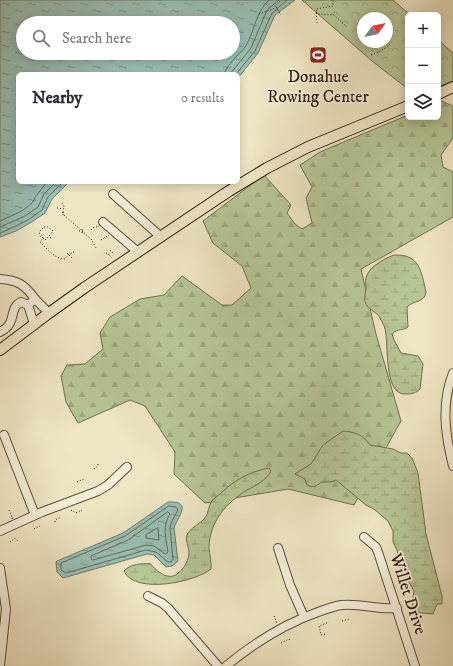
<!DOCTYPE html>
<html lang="en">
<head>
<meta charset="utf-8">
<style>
  body { margin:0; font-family:"IM FELL DW Pica",serif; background:#f2f2f3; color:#2b2b33 }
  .controls { position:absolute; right:12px; top:12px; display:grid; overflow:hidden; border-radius:6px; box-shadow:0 2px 10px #0003 }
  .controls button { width:36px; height:36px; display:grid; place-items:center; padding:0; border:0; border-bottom:1px solid #e1e1e2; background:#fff; color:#2b2b33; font:20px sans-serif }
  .compass { position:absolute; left:357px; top:12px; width:36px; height:36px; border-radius:50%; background:#fff; box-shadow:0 2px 10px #0003; rotate:57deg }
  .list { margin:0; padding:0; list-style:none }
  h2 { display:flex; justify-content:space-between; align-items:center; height:52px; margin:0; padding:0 16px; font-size:17px }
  h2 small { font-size:13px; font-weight:400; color:#7c7c81 }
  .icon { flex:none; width:22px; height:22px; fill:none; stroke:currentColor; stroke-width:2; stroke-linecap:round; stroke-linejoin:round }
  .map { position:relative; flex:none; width:453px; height:666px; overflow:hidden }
  .search { position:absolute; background:#fff; box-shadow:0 2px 10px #0003; left:16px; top:16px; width:224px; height:44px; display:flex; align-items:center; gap:10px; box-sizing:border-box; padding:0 14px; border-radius:22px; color:#7c7c81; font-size:15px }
  .panel { position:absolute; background:#fff; box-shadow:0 2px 10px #0003; left:16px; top:72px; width:224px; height:112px; border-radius:6px }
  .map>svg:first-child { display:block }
  .forest { fill:url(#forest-firs); stroke:#70704f }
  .wetland { fill:url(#wetland-marsh); stroke:#70704f }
  .park { fill:url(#park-crowns); stroke:#70704f; fill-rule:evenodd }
  .water { fill:url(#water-ripples); stroke:#6e7d6f; fill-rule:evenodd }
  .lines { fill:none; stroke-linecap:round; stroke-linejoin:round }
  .shore { stroke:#626d5e; stroke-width:1 }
  .minor-casing { stroke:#5c4e37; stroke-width:10 }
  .major-casing { stroke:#2b1b08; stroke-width:12 }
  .path { stroke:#2b1b08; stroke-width:1; stroke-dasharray:1 2; stroke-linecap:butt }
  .minor { stroke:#f5eed9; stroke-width:8 }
  .major { stroke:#efe5c4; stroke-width:10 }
  .labels { text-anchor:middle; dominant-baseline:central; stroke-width:3.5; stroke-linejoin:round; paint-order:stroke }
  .poi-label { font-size:17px; fill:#2b1b08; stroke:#f5eed9 }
  .street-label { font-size:17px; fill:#2b1b08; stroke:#f5eed9 }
</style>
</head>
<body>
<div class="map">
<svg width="453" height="666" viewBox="0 0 453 666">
  <defs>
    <pattern id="forest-firs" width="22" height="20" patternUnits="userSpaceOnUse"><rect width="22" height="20" fill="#b6c596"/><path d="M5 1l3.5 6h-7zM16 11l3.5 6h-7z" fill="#9da980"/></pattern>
    <pattern id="wetland-marsh" width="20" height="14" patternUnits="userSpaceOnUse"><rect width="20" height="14" fill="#b6c596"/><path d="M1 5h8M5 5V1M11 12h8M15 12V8" fill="none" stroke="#9da980"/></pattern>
    <pattern id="park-crowns" width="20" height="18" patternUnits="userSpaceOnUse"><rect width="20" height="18" fill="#b6c596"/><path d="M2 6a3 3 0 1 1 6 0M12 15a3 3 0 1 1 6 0" fill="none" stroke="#9da980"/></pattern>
    <pattern id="water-ripples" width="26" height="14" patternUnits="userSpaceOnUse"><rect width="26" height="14" fill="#9abfb4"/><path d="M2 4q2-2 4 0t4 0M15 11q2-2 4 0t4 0" fill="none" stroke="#7e9a90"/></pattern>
  </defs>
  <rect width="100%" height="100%" fill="#efe5c4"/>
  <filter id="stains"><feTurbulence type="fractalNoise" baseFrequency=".005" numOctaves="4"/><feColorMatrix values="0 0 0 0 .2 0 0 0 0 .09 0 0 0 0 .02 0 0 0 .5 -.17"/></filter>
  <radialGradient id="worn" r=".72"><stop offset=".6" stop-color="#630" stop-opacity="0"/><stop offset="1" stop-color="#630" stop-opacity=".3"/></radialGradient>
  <!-- forest -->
  <path class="forest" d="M441,101L453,106V138L441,155L443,167L453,172V217L361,269L376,334L401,421L354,505L288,489L205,503L174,474L175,452L145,406L130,400L78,423L66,402L61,376L67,365L85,364L103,349L100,333L110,317L140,299L164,295L182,276L222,305H232L251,288L242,266L213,243L203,221L264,175L291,205L287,213L295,224L302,229L312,223L306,198L312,187L300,165L320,152L408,115V117H438V102Z"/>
  <!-- wetland -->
  <g class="wetland">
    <path d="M394,255C420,254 421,271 426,292C425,303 413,300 407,307L408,327C403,331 398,328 392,334L394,340L401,353L418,356L423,364L420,389C416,393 412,394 406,394C383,396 389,343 385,329C384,325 381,319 378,315C374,311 368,309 365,302C364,298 366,292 366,287C366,284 365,281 366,278C368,267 384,259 394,255Z"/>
    <path d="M343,431C356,432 363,435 370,445L393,449L401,453H407L412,458L418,473L426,534L442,596V604H437L433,614L421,613L415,610L412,604L414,591L401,569L397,550L393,542V531L388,521L374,509L366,505L336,480L331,482H321C316,487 314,488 307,485L305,479L295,474L311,464L323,445Z"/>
    <path d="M269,468L271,471C266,481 256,485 247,490C226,503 210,521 209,547C209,554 212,561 211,569C195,582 135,595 124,571C130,564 142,563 151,564C156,571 168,581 177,574C183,570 189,561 189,553C189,547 185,541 187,535C190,528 200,524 205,518C209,513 208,506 212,501C214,498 218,496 221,493C236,479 249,472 269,468Z"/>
  </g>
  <!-- park -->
  <g class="park">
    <path d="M302,0H393L410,15H408V89L372,61ZM363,18H387V42H363Z"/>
    <path d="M438,40L453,53V81L438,87Z"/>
  </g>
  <!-- water -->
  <g class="water">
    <path d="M0,0H295L275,15L258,53L238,78V74H18V182H69L52,199L45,213L30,223L16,231L0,237ZM23,23H233V53H23Z"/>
    <path d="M168,502C194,501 177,517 174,528L178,561L172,566L166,567L154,555L147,554L63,578L57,572L56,562L57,561L123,533Z"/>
  </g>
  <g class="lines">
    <!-- shore -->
    <g class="shore">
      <path d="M224,74C228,63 238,56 245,47C255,32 255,12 269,0"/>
      <path d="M230,74L251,48L267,10L279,0"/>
      <path d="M236,74L255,51L272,13L287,0"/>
      <path d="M0,221L22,211L32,203L36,196L47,182"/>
      <path d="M0,227L25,216L38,207L44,194L56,182"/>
      <path d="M0,233L14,227L28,220L42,210L48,197L63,182"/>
      <path d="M169,506L176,507L178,510L172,521L170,528L173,559L171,562H168L156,552L146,550L66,573L61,570V563L125,536Z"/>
      <path d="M168,512L170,514C162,526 166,538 168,552L167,553L165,554L154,546L146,545L93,560L91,559V556L128,540Z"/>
      <path d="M158,528L159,540L146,538V535Z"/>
    </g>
    <!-- minor casing -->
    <g class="minor-casing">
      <g id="minor">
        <path d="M113,194L161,237"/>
        <path d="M103,222L138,252"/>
        <path d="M0,279C18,280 25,285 35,299L28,305"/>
        <path d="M35,299L49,313"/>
        <path d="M0,332C4,330 8,327 10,323C14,315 12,306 21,302L28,305L34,324"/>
        <path d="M453,373C441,404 445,434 453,466"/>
        <path d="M4,435L35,515"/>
        <path d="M0,531L42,512L98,491L108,485L127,467"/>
        <path d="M364,537L376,547L378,552L415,666"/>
        <path d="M278,548L290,585L304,617"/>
        <path d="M0,568L6,609L0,666"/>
        <path d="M148,596L162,603L168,608L218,666"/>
        <path d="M226,666C254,643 284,624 318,612C326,609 334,606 342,605C360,603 378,610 397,608"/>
      </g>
    </g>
    <!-- major casing -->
    <g class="major-casing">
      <g id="major">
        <path d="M438,94L453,87"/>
        <path d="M0,350L49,313L84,288L229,191L267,168L308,147L408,106"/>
      </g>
    </g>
    <!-- path -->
    <g class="path">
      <path d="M276,7L281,15"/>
      <path d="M316,12L319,14L334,15L347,27"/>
      <path d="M259,14L273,9L281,0"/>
      <path d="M317,23L316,9L333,6V0"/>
      <path d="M371,55C379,52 385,49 391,43"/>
      <path d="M62,203L64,206L63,212"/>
      <path d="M57,208H60L62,210"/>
      <path d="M63,212L64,214L63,215L62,213Z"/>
      <path d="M64,215L91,239L96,248"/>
      <path d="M82,229V234"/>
      <path d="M91,230L93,228L99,226"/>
      <path d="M79,231H85"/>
      <path d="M50,237L52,239"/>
      <path d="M43,238L40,236L39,232L44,227H48L53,231L50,235L45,240L43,238L40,242C47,248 54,259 65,259L68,255L74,252"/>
      <path d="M101,240L109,235"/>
      <path d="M110,250L113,253"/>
      <path d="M67,253L73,259"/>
      <path d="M106,253L111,256"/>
      <path d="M94,469L98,466V464"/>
      <path d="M77,482L84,479"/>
      <path d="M9,510L13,519"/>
      <path d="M71,510L76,513L82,510"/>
      <path d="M55,522V520L61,517"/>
      <path d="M34,529L40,526"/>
      <path d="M10,542L15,538L18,541"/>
      <path d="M274,616L277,623"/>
      <path d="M342,621L349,619"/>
      <path d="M325,634L321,635L319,626L329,622"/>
      <path d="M281,643L289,639L290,641"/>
    </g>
    <!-- minor -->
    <use href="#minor" class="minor"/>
    <!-- major -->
    <use href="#major" class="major"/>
  </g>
  <!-- icons -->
  <defs>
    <g id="stadium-square" transform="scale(0.9)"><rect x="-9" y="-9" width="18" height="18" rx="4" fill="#8f2418" stroke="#f5eed9"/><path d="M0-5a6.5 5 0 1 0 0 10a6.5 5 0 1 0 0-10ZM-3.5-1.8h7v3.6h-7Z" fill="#fff"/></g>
  </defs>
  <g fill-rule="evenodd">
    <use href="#stadium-square" x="318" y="55"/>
  </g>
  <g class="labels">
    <!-- poi labels -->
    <g class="poi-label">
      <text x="318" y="77">Donahue<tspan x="318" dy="20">Rowing Center</tspan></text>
    </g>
    <!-- street labels -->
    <g class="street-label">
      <text transform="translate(408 594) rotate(72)">Willet Drive</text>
    </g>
  </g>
  <rect width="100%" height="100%" filter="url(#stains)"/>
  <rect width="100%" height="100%" fill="url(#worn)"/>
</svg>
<div class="controls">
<button>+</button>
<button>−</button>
<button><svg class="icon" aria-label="layers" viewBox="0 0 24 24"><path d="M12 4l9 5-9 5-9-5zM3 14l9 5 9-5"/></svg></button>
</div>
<svg class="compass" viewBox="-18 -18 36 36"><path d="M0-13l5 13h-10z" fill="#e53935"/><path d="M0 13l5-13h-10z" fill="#7c7c81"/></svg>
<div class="search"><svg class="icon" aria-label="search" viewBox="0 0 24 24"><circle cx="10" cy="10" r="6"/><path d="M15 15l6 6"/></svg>Search here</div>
<section class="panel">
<h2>Nearby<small>0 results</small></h2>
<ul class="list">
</ul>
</section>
</div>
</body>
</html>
